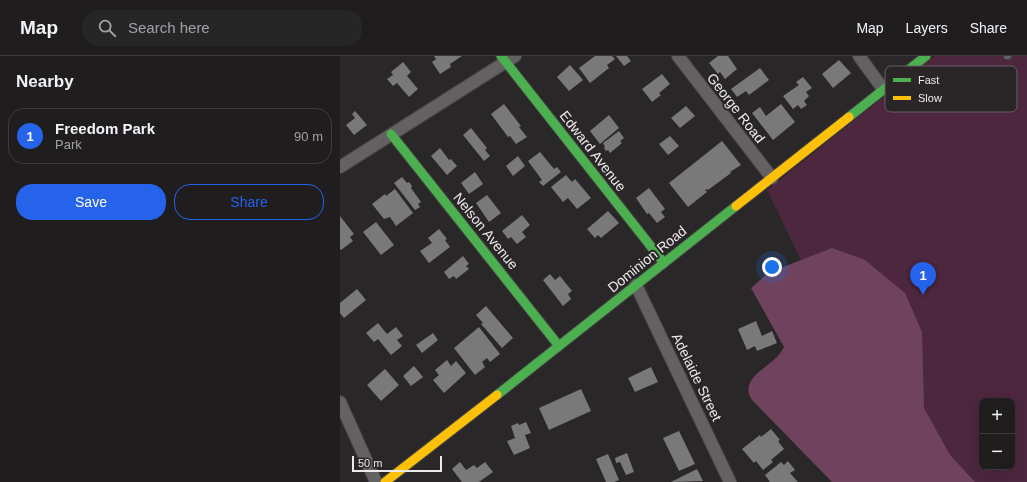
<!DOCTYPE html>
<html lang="en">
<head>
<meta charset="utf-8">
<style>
  body { margin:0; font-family:Arial,sans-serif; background:#272627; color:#f1f3f6 }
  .controls { position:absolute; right:12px; bottom:12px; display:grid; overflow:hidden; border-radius:8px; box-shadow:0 4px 16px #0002 }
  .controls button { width:36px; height:36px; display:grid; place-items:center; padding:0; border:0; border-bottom:1px solid #3c3b3c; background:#1f1d1e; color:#f1f3f6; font:20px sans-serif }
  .scale { position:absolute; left:12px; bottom:10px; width:90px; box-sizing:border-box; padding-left:4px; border:2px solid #edeaeb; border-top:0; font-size:11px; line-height:14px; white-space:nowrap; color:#edeaeb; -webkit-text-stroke:3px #2a2628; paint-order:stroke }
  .you { position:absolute; left:432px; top:211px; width:14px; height:14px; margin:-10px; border:3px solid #fff; border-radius:50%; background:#1a73e8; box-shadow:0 0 0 6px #1a73e833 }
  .badge { display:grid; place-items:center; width:26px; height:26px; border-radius:50%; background:#2563eb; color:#fff; font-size:13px; font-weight:700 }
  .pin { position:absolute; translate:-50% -33px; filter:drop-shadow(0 1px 2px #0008) }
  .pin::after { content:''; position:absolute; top:21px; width:14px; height:12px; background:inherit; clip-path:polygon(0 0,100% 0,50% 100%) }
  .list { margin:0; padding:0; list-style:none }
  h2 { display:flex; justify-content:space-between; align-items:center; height:52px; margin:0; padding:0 16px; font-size:17px }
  h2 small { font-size:13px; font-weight:400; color:#a1a2a4 }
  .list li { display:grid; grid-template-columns:26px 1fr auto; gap:12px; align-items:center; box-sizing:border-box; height:56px; margin:0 8px 8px; padding:0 8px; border:1px solid #3c3b3c; border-radius:16px }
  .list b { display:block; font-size:15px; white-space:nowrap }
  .list p { margin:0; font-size:13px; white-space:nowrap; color:#a1a2a4 }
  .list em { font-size:13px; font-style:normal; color:#a1a2a4 }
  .actions { display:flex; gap:8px; padding:12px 16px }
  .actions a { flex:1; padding:9px 0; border:1px solid #2563eb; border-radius:16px; text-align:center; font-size:14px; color:#2563eb }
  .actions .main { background:#2563eb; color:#fff }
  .icon { flex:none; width:22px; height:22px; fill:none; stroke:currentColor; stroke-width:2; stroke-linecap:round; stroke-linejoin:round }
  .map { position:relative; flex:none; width:687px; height:426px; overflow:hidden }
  header { display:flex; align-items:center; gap:24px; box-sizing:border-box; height:56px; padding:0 20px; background:#1f1d1e; border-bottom:1px solid #3c3b3c }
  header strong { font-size:19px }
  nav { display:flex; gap:22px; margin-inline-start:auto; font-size:14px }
  .search { width:280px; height:36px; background:#272627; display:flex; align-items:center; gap:10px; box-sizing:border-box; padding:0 14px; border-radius:16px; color:#a1a2a4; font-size:15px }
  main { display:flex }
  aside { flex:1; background:#1f1d1e }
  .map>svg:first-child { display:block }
  .green { fill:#4c273e; fill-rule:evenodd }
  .forest { fill:#6f435e }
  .building { fill:#7a797a }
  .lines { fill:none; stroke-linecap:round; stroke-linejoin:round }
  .lane-casing { stroke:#464445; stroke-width:8 }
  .street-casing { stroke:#464445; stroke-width:14 }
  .fast-casing { stroke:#464445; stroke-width:11 }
  .slow-casing { stroke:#464445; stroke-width:11 }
  .lane { stroke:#636162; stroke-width:6 }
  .street { stroke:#636162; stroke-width:12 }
  .fast { stroke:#4caf50; stroke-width:9 }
  .slow { stroke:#ffc107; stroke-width:9 }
  .labels { text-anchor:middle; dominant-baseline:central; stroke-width:4; stroke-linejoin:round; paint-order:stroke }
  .street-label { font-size:14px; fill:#edeaeb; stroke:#2a2628 }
  .key { fill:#2a2628; stroke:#646162; stroke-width:1 }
  .key-label { font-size:11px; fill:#edeaeb }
</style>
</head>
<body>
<header>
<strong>Map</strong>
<div class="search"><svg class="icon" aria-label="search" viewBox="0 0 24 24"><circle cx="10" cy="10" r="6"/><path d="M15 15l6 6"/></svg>Search here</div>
<nav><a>Map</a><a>Layers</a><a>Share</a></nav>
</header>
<main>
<aside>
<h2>Nearby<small></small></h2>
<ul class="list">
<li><span class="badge">1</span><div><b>Freedom Park</b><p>Park</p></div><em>90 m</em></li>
</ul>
<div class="actions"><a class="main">Save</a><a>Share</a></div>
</aside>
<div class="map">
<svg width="687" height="426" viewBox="0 0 687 426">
  <rect width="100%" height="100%" fill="#292728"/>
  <!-- green -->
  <path class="green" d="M595,0H687V426H569L427,134ZM642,345H672V411H642Z"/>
  <!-- forest -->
  <path class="forest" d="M492,192L525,204L565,237L582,276L584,352L610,399L635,426H492L412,344C399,324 425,313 437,301C440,298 442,294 444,291L411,232L428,217Z"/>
  <!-- building -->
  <g class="building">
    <path d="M94,0H122L110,8L111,11L100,18L92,6L96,3Z"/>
    <path d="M255,0H272L275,3L267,9L269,12L250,27L239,12Z"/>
    <path d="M276,0H287L291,5L284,10Z"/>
    <path d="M378,0H388L397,13L385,23L380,16L378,18L369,7Z"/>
    <path d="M499,4L511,17L493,32L482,18Z"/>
    <path d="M63,6L71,16L67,20L78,33L69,41L57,27L53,30L47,23L53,19L51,16Z"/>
    <path d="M230,9L243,24L229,35L217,21Z"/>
    <path d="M420,12L429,24L409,39L406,35L397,41L391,33Z"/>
    <path d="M322,18L330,28L319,37L321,39L312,46L302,33Z"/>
    <path d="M463,21L472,32L466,36L469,40L464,45L467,49L461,53L458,49L453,53L443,40L459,29L456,26Z"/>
    <path d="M164,48L181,70L179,71L187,81L176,88L170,80L168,81L151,58Z"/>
    <path d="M441,48L455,66L433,84L412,57L420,51L426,60Z"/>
    <path d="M346,50L355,60L340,72L331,62Z"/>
    <path d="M15,55L27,69L14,79L6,69L15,62L12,58Z"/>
    <path d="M269,59L279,72L260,88L250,75Z"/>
    <path d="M131,72L147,92L145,94L150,100L144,105L123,79Z"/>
    <path d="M279,75L284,82L280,85L282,87L270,97L268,94L266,95L264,92L265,91L263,87Z"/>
    <path d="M330,80L339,90L328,99L319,88Z"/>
    <path d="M382,85L401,109L390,116L391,117L368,134L367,133L365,134L367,136L348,151L329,127Z"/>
    <path d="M100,92L109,104L111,103L117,110L107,119L91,100Z"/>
    <path d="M200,96L214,113L217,111L221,116L203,130L199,126L202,124L188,105Z"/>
    <path d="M178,100L185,110L173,120L166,110Z"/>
    <path d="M135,116L143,128L129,138L121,127Z"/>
    <path d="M226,119L232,126L235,123L251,142L237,153L228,142L223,146L211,131Z"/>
    <path d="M62,121L67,127L69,126L72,130L71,132L81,146L78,148L80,151L75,154L54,127Z"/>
    <path d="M309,132L325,153L321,156L325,161L317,167L309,157L307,158L296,142Z"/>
    <path d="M55,133L73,157L56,170L50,161L44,163L32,148L45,138L46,140Z"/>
    <path d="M147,139L161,157L149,166L136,147Z"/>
    <path d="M268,155L279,167L261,182L258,179L255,182L247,173Z"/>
    <path d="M182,159L190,169L182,176L186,181L177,188L171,181L168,183L162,175Z"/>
    <path d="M0,160L14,178L10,181L13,185L1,194L0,193Z"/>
    <path d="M36,166L54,189L41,199L23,176Z"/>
    <path d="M99,173L107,183L105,184L110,191L89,207L80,195L92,187L88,182Z"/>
    <path d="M123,200L129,208L126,210L129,213L116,223L114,220L109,223L104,216Z"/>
    <path d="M210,218L215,224L220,220L232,235L228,238L231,243L223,250L203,224Z"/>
    <path d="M17,233L26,244L4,262L0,257V247Z"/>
    <path d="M146,250L173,282L162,292L141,268L143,267L136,259Z"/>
    <path d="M416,265L422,280L432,275L437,287L417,295L415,290L407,294L398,273Z"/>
    <path d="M38,267L47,278L56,271L63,280L57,284L62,290L51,299L38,283L34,286L26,277Z"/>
    <path d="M139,271L160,298L150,306L147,302L142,306L145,311L135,319L114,292Z"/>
    <path d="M93,277L98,284L82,297L76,289Z"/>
    <path d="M107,304L111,310L116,305L126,317L104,337L93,324L99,319L95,314Z"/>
    <path d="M74,310L83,321L71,330L63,320Z"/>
    <path d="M311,311L318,326L295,336L288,322Z"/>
    <path d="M45,313L59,329L41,345L27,329Z"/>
    <path d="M241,333L251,355L209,374L199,352Z"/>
    <path d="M186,366L191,377L185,379L190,392L174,399L167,385L175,382L171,370L178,367L179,369Z"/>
    <path d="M431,373L440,384L438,385L444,393L431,404L433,406L423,414L416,405L414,407L402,393L420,379L421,381Z"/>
    <path d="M339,375L355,408L339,415L323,382Z"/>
    <path d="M287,397L294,416L286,419L280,406L276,407L275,402Z"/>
    <path d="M268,398L279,424L274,426H266L256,403Z"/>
    <path d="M448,405L455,414L450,417L458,426H430L425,419L441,406L444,409Z"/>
    <path d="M120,406L126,414L134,409L137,412L145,406L153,416L139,426H122L112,413Z"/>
    <path d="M357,413L363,425L331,426Z"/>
  </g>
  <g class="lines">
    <!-- lane casing -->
    <g class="lane-casing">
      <path id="lane" d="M667,0H668"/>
    </g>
    <!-- street casing -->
    <g class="street-casing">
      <g id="street">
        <path d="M338,0L432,122"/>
        <path d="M519,0L543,33"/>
        <path d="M0,111L175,0"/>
        <path d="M296,229L390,426"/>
        <path d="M0,346L36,426"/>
      </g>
    </g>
    <!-- fast casing -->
    <g class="fast-casing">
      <g id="fast">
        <path d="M161,0L324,207"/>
        <path d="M509,61L586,0"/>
        <path d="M51,78L219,290"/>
        <path d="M157,339L396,150"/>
      </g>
    </g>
    <!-- slow casing -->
    <g class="slow-casing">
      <g id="slow">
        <path d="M396,150L509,61"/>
        <path d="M45,426L157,339"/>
      </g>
    </g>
    <!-- lane -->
    <use href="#lane" class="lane"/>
    <!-- street -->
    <use href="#street" class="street"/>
    <!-- fast -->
    <use href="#fast" class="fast"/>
    <!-- slow -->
    <use href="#slow" class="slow"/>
  </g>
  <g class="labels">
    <!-- street labels -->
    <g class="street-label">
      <text transform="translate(396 52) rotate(52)">George Road</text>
      <text transform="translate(253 95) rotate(52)">Edward Avenue</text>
      <text transform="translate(146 175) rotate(51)">Nelson Avenue</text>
      <text transform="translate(307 203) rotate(-39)">Dominion Road</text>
      <text transform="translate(357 321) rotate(64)">Adelaide Street</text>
    </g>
  </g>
  <!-- legend -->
  <rect x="545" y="10" width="132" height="46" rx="6" class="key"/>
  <rect x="553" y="22" width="18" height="4" fill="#4caf50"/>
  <rect x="553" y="40" width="18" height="4" fill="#ffc107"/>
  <g class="key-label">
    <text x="578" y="28">Fast</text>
    <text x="578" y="46">Slow</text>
  </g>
</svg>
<div class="controls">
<button>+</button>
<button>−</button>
</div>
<div class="scale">50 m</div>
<div class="you"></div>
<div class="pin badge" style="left:583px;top:239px">1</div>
</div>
</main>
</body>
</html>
